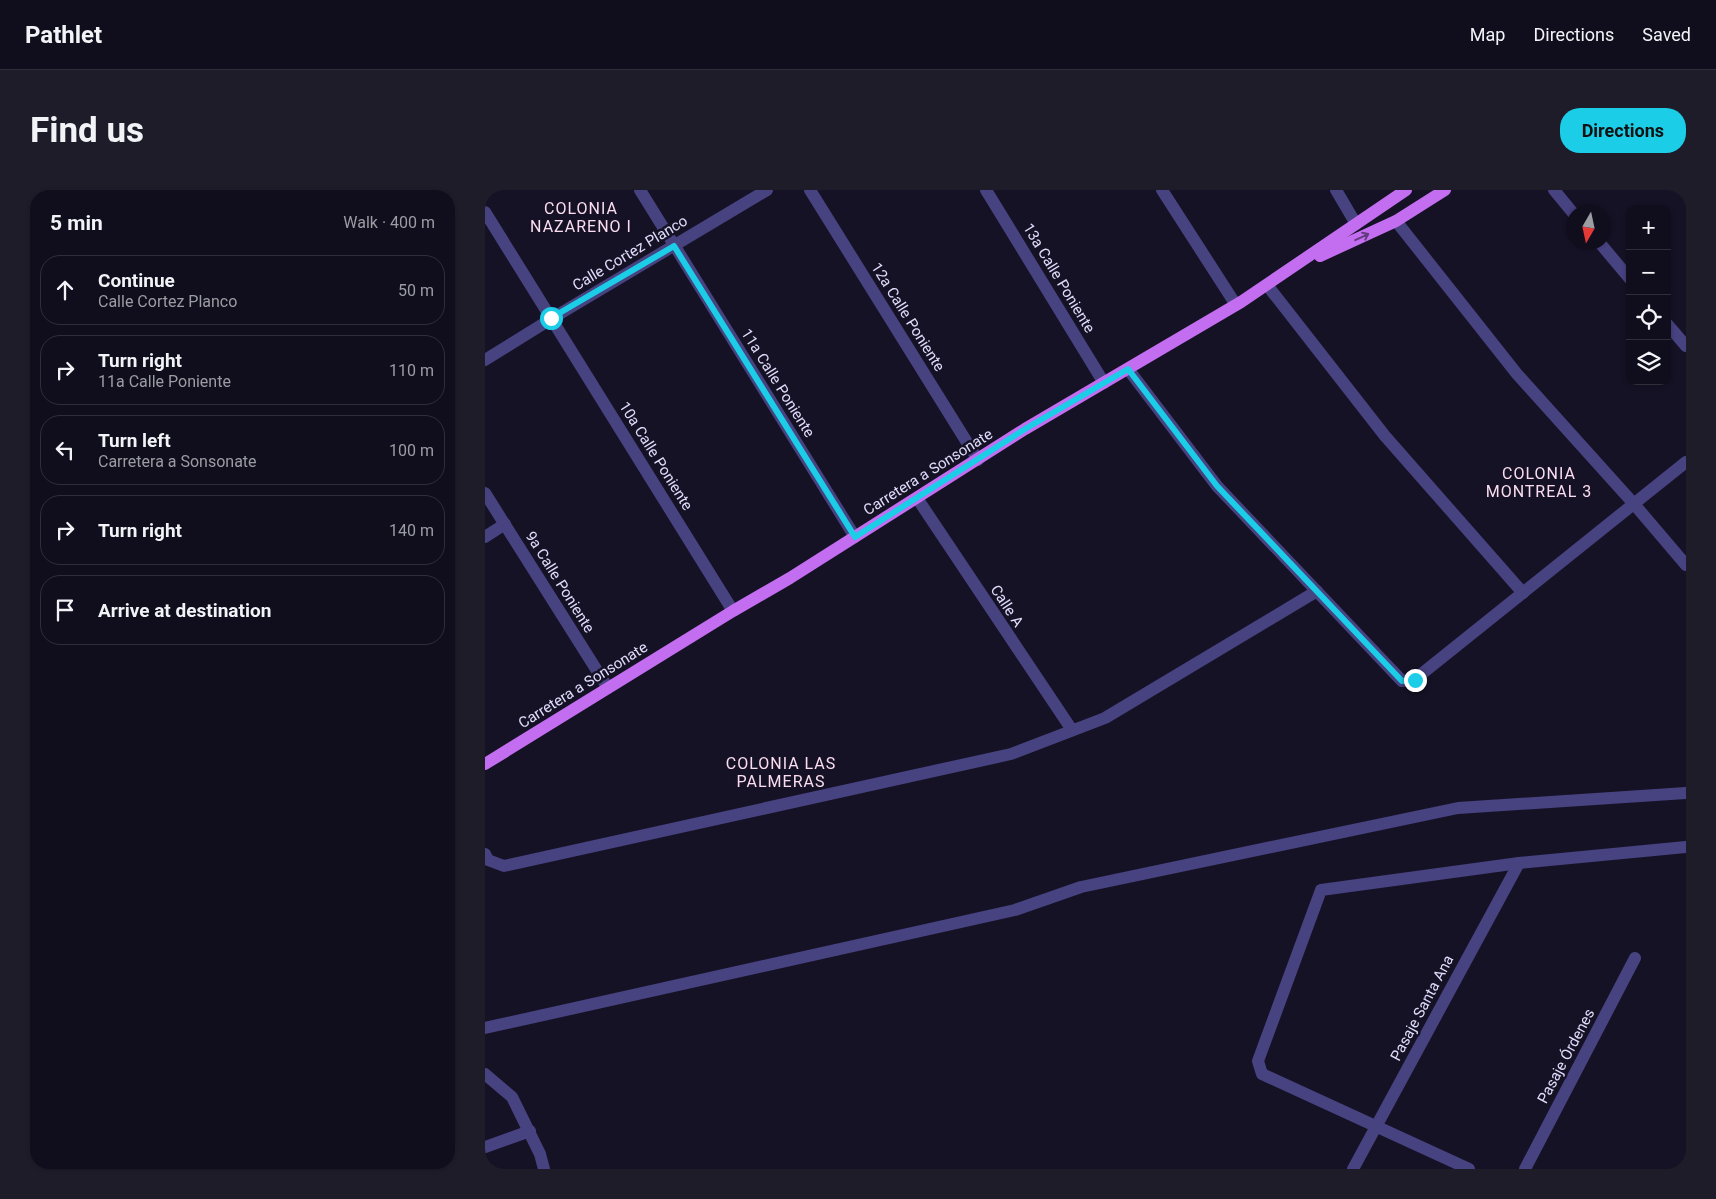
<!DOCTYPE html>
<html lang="en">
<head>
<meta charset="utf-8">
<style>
  body { margin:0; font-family:Roboto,sans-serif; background:#1e1c29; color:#f1f3f6 }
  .controls { position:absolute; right:15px; top:15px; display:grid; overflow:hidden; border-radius:10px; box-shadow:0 1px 4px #0004 }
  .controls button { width:45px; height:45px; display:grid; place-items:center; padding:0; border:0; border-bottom:1px solid #302e3b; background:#100e1c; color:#f1f3f6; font:25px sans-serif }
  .compass { position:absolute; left:1081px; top:15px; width:45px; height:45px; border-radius:50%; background:#100e1c; box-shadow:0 1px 4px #0004; rotate:189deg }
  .stop { position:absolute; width:15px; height:15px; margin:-11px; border:4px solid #1ccde7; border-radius:50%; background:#fff }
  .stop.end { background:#1ccde7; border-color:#fff; box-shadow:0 1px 5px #0008 }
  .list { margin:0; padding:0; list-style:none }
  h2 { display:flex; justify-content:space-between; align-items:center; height:65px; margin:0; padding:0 20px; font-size:21px }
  h2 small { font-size:16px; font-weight:400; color:#9c9ca3 }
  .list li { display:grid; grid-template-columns:32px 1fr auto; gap:15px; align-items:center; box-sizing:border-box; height:70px; margin:0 10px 10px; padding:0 10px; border:1px solid #302e3b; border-radius:20px }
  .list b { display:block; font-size:19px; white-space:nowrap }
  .list p { margin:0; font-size:16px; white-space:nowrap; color:#9c9ca3 }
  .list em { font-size:16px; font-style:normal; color:#9c9ca3 }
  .icon { flex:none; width:28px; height:28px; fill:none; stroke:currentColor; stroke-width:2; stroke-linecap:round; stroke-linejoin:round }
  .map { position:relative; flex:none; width:1201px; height:979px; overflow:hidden; border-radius:20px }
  header { display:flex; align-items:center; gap:30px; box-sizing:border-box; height:70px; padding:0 25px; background:#100e1c; border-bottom:1px solid #302e3b }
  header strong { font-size:24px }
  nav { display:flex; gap:28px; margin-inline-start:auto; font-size:18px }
  .intro { display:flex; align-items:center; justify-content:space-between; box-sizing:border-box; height:120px; padding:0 30px }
  h1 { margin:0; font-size:35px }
  .button { padding:12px 22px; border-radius:20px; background:#1ccde7; color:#111; font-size:18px; font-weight:700 }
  main { display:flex; gap:30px; padding:0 30px }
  aside { flex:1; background:#100e1c; border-radius:20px; box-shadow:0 1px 4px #0004 }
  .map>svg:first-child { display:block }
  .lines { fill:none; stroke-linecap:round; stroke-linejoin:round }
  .street { stroke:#474280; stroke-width:12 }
  .primary { stroke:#c36ef0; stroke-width:12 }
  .oneway { stroke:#643b81 }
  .route { stroke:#1ccde7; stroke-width:6 }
  .labels { text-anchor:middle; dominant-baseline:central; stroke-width:5; stroke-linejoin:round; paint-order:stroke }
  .street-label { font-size:15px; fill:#e0dcfb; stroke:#161226 }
  .neighbourhood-label { font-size:16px; letter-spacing:1px; fill:#fbddf0; stroke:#161226 }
</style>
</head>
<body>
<header>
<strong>Pathlet</strong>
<nav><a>Map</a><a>Directions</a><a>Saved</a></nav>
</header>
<div class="intro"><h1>Find us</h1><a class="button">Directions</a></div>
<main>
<aside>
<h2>5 min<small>Walk · 400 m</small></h2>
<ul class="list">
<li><svg class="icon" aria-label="ahead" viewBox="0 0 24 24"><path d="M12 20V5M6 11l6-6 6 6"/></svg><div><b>Continue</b><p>Calle Cortez Planco</p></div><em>50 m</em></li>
<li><svg class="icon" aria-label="right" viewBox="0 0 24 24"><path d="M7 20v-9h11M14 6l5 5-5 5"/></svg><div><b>Turn right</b><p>11a Calle Poniente</p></div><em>110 m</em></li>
<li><svg class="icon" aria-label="left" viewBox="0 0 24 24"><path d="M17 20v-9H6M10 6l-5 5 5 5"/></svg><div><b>Turn left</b><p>Carretera a Sonsonate</p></div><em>100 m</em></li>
<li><svg class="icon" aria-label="right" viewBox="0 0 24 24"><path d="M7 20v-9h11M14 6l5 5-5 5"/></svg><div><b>Turn right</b></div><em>140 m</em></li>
<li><svg class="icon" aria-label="arrive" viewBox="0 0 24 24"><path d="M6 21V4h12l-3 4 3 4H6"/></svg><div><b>Arrive at destination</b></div></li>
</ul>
</aside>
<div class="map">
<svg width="1201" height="979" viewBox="0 0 1201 979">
  <rect width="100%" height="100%" fill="#161226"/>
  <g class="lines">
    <!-- street -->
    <g class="street">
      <path d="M155,0L370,347"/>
      <path d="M325,0L493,270"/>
      <path d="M501,0L619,193"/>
      <path d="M677,0L751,115"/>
      <path d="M851,0L871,34"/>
      <path d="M1069,0L1088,23"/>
      <path d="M0,22L248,421"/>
      <path d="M911,31L1032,184L1149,314L1201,375"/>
      <path d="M1114,52L1145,89"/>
      <path d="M782,95L900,246L1038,403"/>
      <path d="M1182,134L1201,156"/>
      <path d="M0,170L66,129L282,0"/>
      <path d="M643,179L732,296L917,491L929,490L1201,272"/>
      <path d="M0,303L123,498"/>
      <path d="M432,308L587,540"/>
      <path d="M0,347L20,334"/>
      <path d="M0,664L3,670L19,676L526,564L620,528L832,401"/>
      <path d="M0,838L530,720L596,697L973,618L1201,603"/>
      <path d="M0,884L27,907L55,964L59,979"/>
      <path d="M0,957L45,941"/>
      <path d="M868,979L1034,673"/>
      <path d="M984,979L777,884L773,871L836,700L1034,673L1201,657"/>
      <path d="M1040,979L1150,768"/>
    </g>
    <!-- primary -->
    <g class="primary">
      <path d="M835,66L911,31L960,0"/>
      <path d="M0,574L248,421L305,388L540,239L756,112L921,0"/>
    </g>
  </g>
  <!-- one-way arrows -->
  <defs><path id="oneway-shaft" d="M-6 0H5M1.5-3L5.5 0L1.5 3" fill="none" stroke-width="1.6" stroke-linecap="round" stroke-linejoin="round" transform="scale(1.25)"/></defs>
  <use class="oneway" href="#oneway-shaft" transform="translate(877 47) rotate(-25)"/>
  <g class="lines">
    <!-- route -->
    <path class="route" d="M66,128L189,56L370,347L540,239L643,179L732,296L917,491L930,490"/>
  </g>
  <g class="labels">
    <!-- street labels -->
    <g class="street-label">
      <text transform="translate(145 63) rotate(-31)">Calle Cortez Planco</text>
      <text transform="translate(574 88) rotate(59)">13a Calle Poniente</text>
      <text transform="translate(423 127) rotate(58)">12a Calle Poniente</text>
      <text transform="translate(293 193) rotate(58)">11a Calle Poniente</text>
      <text transform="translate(171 266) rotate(58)">10a Calle Poniente</text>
      <text transform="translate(443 282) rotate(-32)">Carretera a Sonsonate</text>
      <text transform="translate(75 392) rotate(58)">9a Calle Poniente</text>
      <text transform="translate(522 416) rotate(57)">Calle A</text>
      <text transform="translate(98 495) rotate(-32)">Carretera a Sonsonate</text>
      <text transform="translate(937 818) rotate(-62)">Pasaje Santa Ana</text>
      <text transform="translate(1081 866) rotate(-62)">Pasaje Órdenes</text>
    </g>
    <!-- neighbourhood labels -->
    <g class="neighbourhood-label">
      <text x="96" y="18">COLONIA<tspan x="96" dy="18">NAZARENO I</tspan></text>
      <text x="1054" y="283">COLONIA<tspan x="1054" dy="18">MONTREAL 3</tspan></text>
      <text x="296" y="573">COLONIA LAS<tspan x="296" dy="18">PALMERAS</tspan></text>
    </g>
  </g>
</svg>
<div class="controls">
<button>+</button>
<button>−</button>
<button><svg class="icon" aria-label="locate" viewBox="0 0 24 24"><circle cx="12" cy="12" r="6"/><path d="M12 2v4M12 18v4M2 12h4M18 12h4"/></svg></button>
<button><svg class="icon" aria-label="layers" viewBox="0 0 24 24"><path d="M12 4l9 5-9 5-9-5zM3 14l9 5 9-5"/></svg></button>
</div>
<svg class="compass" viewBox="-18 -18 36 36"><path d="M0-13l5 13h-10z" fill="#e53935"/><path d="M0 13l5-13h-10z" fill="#9c9ca3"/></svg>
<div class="stop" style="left:66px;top:128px"></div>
<div class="stop end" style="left:930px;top:490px"></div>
</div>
</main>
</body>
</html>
